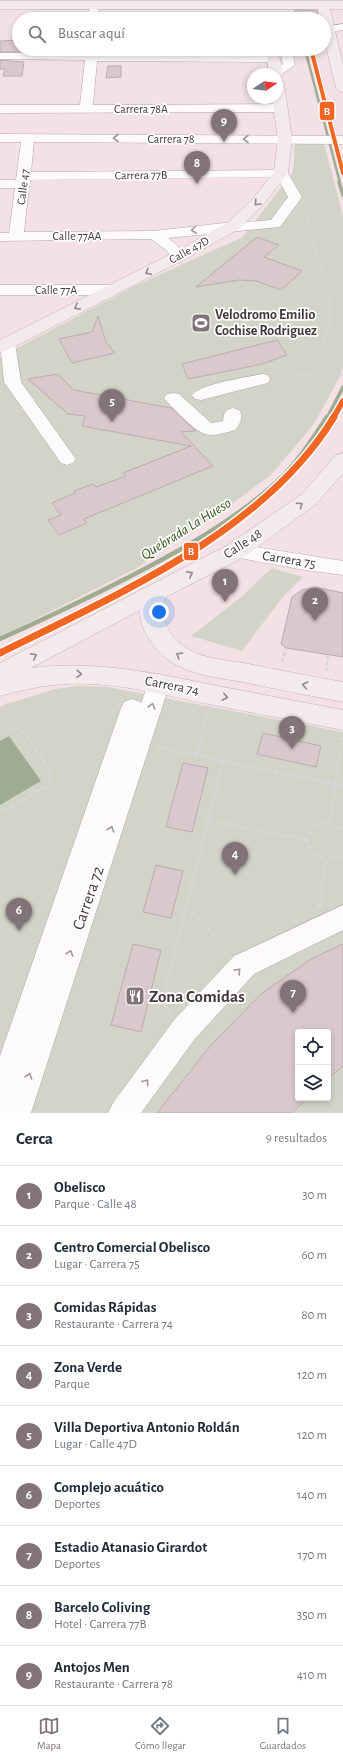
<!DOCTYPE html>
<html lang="es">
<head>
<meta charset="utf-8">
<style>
  body { margin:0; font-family:"Alegreya Sans",sans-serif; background:#f2f2f3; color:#1f2937 }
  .controls { position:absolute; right:12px; bottom:12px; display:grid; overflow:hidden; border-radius:4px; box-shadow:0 2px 6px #0003 }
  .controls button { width:36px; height:36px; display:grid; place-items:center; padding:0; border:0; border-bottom:1px solid #e0e1e3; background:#fff; color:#1f2937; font:20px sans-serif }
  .compass { position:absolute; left:247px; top:68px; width:36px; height:36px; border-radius:50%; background:#fff; box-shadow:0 2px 6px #0003; rotate:77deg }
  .you { position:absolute; left:159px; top:612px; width:14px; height:14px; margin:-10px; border:3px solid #fff; border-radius:50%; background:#1a73e8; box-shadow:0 0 0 6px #1a73e833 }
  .badge { display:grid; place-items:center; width:26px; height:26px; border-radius:50%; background:#827378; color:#fff; font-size:13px; font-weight:700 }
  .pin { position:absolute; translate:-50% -33px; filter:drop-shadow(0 1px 2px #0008) }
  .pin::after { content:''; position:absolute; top:21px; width:14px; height:12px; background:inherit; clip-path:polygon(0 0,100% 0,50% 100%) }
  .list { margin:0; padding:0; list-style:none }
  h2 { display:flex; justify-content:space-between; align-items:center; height:52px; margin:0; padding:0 16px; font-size:17px }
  h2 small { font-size:13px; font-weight:400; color:#747a83 }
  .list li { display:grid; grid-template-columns:26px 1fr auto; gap:12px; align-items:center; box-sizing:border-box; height:60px; padding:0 16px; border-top:1px solid #e0e1e3 }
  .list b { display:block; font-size:15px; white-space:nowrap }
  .list p { margin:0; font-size:13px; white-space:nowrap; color:#747a83 }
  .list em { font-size:13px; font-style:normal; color:#747a83 }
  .icon { flex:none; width:22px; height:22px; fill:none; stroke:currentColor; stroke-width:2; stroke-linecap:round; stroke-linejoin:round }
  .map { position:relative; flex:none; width:343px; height:1113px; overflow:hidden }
  .search { position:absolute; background:#fff; box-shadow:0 2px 6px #0003; left:12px; right:12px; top:12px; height:44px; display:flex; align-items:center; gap:10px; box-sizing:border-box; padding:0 14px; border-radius:22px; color:#747a83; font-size:15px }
  .sheet { height:592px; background:#fff }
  nav { display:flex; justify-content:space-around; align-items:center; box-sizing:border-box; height:56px; border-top:1px solid #e0e1e3; background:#fff; font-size:11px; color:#747a83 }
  nav a { display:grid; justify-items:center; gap:2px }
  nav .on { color:#827378 }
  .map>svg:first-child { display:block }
  .green { fill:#d2d4c7; fill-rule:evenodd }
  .water { fill:#9fac91 }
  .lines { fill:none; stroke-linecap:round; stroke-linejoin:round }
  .stream-far2 { stroke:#9fac91; stroke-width:2.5 }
  .stream-far1 { stroke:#9fac91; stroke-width:3.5 }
  .stream { stroke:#9fac91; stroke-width:4.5 }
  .building { fill:#dac8cd; stroke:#b9acb0 }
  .minor-casing { stroke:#b4a7ab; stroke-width:1 }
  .major-casing { stroke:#c3afb5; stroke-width:1 }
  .path-far2 { stroke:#dad5d7; stroke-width:2; stroke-dasharray:3 1.5; stroke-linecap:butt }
  .path-far1 { stroke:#dad5d7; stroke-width:2.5; stroke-dasharray:4 2; stroke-linecap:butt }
  .path { stroke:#dad5d7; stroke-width:3; stroke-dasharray:5 2.5; stroke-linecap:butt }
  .minor { fill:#fdfafb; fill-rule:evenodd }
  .major { fill:#f3eaed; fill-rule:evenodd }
  .metro-1-far2-casing { stroke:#fff; stroke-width:6 }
  .metro-1-far1-casing { stroke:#fff; stroke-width:8 }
  .metro-1-casing { stroke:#fff; stroke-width:10 }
  .metro-1-far2 { stroke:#f26522; stroke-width:4 }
  .metro-1-far1 { stroke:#f26522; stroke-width:5.5 }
  .metro-1 { stroke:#f26522; stroke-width:7 }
  .oneway { stroke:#a1999c }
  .oneway2 { stroke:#93888c }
  .labels { text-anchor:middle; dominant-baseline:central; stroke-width:3.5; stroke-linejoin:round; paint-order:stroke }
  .far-street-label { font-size:12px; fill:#45383c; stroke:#fff }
  .poi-label { font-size:14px; font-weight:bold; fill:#45383c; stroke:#fff; text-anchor:start }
  .street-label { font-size:14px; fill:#45383c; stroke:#fff }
  .water-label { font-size:15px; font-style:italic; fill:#31551a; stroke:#fff }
  .near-street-label { font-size:17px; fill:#45383c; stroke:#fff }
  .near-poi-label { font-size:17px; font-weight:bold; fill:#45383c; stroke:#fff; text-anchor:start }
  .line-badge { stroke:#fff; stroke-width:1.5 }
  .badge-label { font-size:11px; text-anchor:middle; font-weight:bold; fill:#fff }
</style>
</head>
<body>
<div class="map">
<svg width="343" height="1113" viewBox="0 0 343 1113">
  <rect width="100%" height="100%" fill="#f3e1e6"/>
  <!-- green -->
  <g class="green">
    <path d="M295,143H324L343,216V367L338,380L314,424L271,475L218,514L137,568L0,637V357L137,285L243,237L293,172Z"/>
    <path d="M272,568L303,577L282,598L242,651L191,636L241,597Z"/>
    <path d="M78,686L107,687L343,732V1113H0V707L7,704L55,689ZM298,1032H328V1098H298Z"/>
  </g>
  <!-- water -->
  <path class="water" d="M9,736L41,781L0,805V741Z"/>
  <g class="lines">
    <!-- stream-far2 -->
    <path class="stream-far2" d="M305,49L340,183"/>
    <!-- stream-far1 -->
    <g class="stream-far1">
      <path d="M339,182L343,195"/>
      <path d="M327,418L343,387"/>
    </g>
    <!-- stream -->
    <path class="stream" d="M0,639C55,614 110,588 163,559C206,536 249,509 284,475C301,458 314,436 327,417"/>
  </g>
  <!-- building -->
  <g class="building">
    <path d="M294,10H317L318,19H296Z"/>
    <path d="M19,40V52H0V41Z"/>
    <path d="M0,60L24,62L22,76H3L5,69H0Z"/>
    <path d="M108,66H121V77L106,78Z"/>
    <path d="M257,237L279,245L264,257L302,271L281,290L256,281L239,280L196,287Z"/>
    <path d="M98,316L106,342L115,353L72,363L59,339L92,332Z"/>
    <path d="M277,340L287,355L262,364L188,379L182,364Z"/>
    <path d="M58,374L74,390L171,408L196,431L181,432L213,466L84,519L87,523L59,535L48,520L61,515L52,503L75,493L74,491L93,484L96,487L126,476L123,473L191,446L82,426L85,416L68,414L28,379Z"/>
    <path d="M315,587L343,593V657L286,648L281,644L292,597L302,590Z"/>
    <path d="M263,733L321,746L316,767L257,754Z"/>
    <path d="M183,763L208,768L192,832L166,827Z"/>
    <path d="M156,865L183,871L171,918L143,912Z"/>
    <path d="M133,944L161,950L141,1032L111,1025Z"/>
    <path d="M343,944V1066L328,1079V1032H298V1098H307L292,1113H157L212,1044L261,994L311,959Z"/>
  </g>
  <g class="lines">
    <!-- minor casing -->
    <g class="minor-casing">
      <g id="minor">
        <path d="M94,7L99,10V19H89V10Z"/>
        <path d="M343,24V30L328,32L324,31V27Z"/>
        <path d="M86,49H98L97,54L273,56L277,57L279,59L277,61L273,62L97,61L93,105L281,104L285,105L287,108L285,111L281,112L0,113V105H80L85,60L0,59V53H86Z"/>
        <path d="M280,49H292L295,65L277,77V74H270L283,64Z"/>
        <path d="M0,134L343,136V144L34,142L31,172L286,170L302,197L280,227L168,238L176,244L186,256L184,259L179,260L174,259L166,250L151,239L0,241V233H9L15,188H0V180H16L21,142H0ZM277,177L288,197L271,220L238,223L233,222L154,231L24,232L29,187L31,184L30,180Z"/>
        <path d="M0,285H112L117,287L120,290L117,293L112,295H0Z"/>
        <path d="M7,338L13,340L15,343L21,382L73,455L76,459L73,463L67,465L61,463L4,382L0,341Z"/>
        <path d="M262,374L268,375L270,379L268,383L201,400L195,399L192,395C200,384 247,377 262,374Z"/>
        <path d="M173,393L179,394L211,423L223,421L224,414L227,410L233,408L239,410C244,417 240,424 235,430C228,432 218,435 210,435C196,434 177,411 167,402L164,398L167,394Z"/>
        <path d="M236,544L343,561V575L299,569L229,556L226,551L229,546Z"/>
        <path d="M159,674L167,677L170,683L31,1113H0V1056L121,708L124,702L132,699L140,702L141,703L151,677Z"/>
        <path d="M343,905V930L254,974L194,1040L141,1113H108L113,1103L174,1020L234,956Z"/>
      </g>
    </g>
    <!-- major casing -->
    <g class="major-casing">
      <g id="major">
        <path d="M0,1H343V9H330L343,65V92L338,91L336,88L324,38V19H320L318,9H0Z"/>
        <path d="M266,49H278L283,74L281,77L277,78V74H269Z"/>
        <path d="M277,79L282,80L284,83L292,139L288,173L262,206L239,229L185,259L6,351L0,352V340L173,253L227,223L252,200L274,172L278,139L272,98H277Z"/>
        <path d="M343,453V473L316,504L244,557L166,597C158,619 171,640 190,650C206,659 226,660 244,663C277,670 310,676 343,682V702C310,696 277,689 243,682C220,678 193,675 173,663C156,653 139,630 140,610L31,668C96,660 154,673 218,686C259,694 301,702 343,710V730C301,722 260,714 218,706C164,695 109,679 53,685C35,687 18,691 0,696V663L228,545L302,494L336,455Z"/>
      </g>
    </g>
    <!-- path-far2 -->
    <g class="path-far2">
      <path d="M275,374C289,368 306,365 317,354C323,348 325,340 327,332C335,296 323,279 314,245C311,232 308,219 305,206"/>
      <path d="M277,377L328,373L343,375"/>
    </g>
    <!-- path-far1 -->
    <g class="path-far1">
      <path d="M282,662L286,648"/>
      <path d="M326,671L328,655"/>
      <path d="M205,721L208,712"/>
    </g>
    <!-- path -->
    <g class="path">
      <path d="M0,734L16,728L25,733L50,771L51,780L46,787L0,813"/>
      <path d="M156,747L343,786"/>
      <path d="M196,756L206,720"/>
      <path d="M223,761L186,908L229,951"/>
      <path d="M208,820L307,840"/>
      <path d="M330,822L342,737"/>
      <path d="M343,829L330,822L316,824C296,847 319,866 343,855"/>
      <path d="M319,908L326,859"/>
      <path d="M172,1014L162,1001L186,908"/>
    </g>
    <!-- minor -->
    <use href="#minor" class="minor"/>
    <!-- major -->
    <use href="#major" class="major"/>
    <!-- metro-1-far2 casing -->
    <g class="metro-1-far2-casing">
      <path id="metro-1-far2" d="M311,49L343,173"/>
    </g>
    <!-- metro-1-far1 casing -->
    <g class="metro-1-far1-casing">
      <path id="metro-1-far1" d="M333,418L343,401"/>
    </g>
    <!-- metro-1 casing -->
    <g class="metro-1-casing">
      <path id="metro-1" d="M0,653C116,595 264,532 334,417"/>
    </g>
    <!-- metro-1-far2 -->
    <use href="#metro-1-far2" class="metro-1-far2"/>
    <!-- metro-1-far1 -->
    <use href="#metro-1-far1" class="metro-1-far1"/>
    <!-- metro-1 -->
    <use href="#metro-1" class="metro-1"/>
  </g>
  <!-- one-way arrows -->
  <defs><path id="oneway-chevron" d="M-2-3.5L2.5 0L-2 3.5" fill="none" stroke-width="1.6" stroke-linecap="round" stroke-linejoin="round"/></defs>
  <g class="oneway">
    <use href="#oneway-chevron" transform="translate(116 138) rotate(-180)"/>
    <use href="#oneway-chevron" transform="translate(246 139) rotate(-180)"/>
    <use href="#oneway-chevron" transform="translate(194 230) rotate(173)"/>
    <use href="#oneway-chevron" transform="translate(152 706) rotate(-73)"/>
    <use href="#oneway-chevron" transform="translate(111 829) rotate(-71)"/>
    <use href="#oneway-chevron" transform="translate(70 953) rotate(-71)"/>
    <use href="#oneway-chevron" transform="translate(238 971) rotate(-47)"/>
    <use href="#oneway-chevron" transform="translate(29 1076) rotate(-71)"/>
    <use href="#oneway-chevron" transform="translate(146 1082) rotate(-54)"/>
  </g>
  <g class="oneway2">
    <use href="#oneway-chevron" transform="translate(257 203) rotate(133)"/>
    <use href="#oneway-chevron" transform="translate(148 272) rotate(153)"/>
    <use href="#oneway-chevron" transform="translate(77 307) rotate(154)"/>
    <use href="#oneway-chevron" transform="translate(300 505) rotate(-35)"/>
    <use href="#oneway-chevron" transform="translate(190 574) rotate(-27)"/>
    <use href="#oneway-chevron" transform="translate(179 655) rotate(-148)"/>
    <use href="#oneway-chevron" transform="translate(34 656) rotate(-28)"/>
    <use href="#oneway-chevron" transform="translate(79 674) rotate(3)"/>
    <use href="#oneway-chevron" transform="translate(305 685) rotate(-169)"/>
    <use href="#oneway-chevron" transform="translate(225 697) rotate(11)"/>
  </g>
  <!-- icons -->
  <defs>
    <g id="stadium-square" transform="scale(1)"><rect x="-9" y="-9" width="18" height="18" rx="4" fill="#827378" stroke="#fff"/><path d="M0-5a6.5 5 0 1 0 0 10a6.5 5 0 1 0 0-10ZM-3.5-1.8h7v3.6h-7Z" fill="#fff"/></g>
    <g id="restaurant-square" transform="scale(1)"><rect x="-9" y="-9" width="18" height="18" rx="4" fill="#827378" stroke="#fff"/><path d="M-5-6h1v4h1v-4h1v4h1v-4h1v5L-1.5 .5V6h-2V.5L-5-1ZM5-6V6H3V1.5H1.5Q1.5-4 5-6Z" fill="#fff"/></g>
  </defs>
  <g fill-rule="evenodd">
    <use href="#stadium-square" x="201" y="323"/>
    <use href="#restaurant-square" x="135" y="996"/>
  </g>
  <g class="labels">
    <!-- far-street labels -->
    <g class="far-street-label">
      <text x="141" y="109">Carrera 78A</text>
      <text x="171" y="139">Carrera 78</text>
      <text transform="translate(141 175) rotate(-1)">Carrera 77B</text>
      <text transform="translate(23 187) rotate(-83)">Calle 47</text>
      <text x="77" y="236">Calle 77AA</text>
      <text transform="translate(189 250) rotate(-29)">Calle 47D</text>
      <text x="56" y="290">Calle 77A</text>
    </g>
    <!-- poi labels -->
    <g class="poi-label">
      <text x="215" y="315">Velodromo Emilio<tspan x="215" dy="16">Cochise Rodriguez</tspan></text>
    </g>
    <!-- street labels -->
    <g class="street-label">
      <text transform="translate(243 544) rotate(-33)">Calle 48</text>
      <text transform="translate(289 560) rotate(9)">Carrera 75</text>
      <text transform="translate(172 686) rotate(11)">Carrera 74</text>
    </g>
    <!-- water labels -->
    <g class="water-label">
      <text transform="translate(186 529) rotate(-32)">Quebrada La Hueso</text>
    </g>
    <!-- near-street labels -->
    <g class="near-street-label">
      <text transform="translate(88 898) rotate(-71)">Carrera 72</text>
    </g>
    <!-- near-poi labels -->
    <g class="near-poi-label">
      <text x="149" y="996">Zona Comidas</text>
    </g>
  </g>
  <g class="line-badge">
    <rect x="319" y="101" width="16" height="20" rx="4" fill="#f26522"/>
    <rect x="183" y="542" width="16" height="19" rx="4" fill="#f26522"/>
  </g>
  <g class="badge-label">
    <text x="327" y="115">B</text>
    <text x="191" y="555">B</text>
  </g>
</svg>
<div class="controls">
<button><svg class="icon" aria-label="locate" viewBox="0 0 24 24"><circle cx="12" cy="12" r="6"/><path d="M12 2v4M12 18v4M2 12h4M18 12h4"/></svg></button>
<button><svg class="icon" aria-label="layers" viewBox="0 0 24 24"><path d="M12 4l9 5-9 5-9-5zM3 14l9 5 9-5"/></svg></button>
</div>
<svg class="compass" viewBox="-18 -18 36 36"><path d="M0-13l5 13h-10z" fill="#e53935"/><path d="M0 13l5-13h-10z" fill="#747a83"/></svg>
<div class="you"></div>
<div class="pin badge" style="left:225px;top:602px">1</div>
<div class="pin badge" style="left:315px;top:621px">2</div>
<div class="pin badge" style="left:292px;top:749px">3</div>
<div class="pin badge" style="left:235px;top:875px">4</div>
<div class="pin badge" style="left:112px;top:422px">5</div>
<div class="pin badge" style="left:19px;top:931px">6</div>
<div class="pin badge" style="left:293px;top:1013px">7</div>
<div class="pin badge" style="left:197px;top:184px">8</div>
<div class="pin badge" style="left:224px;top:142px">9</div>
<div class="search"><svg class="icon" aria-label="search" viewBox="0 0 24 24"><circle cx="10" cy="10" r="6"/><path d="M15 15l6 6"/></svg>Buscar aquí</div>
</div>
<section class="sheet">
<h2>Cerca<small>9 resultados</small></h2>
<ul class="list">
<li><span class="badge">1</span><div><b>Obelisco</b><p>Parque · Calle 48</p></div><em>30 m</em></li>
<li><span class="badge">2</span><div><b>Centro Comercial Obelisco</b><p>Lugar · Carrera 75</p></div><em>60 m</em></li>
<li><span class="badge">3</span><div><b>Comidas Rápidas</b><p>Restaurante · Carrera 74</p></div><em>80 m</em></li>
<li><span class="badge">4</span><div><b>Zona Verde</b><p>Parque</p></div><em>120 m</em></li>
<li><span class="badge">5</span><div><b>Villa Deportiva Antonio Roldán</b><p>Lugar · Calle 47D</p></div><em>120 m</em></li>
<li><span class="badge">6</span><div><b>Complejo acuático</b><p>Deportes</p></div><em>140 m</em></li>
<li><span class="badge">7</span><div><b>Estadio Atanasio Girardot</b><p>Deportes</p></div><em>170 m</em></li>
<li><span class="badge">8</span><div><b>Barcelo Coliving</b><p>Hotel · Carrera 77B</p></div><em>350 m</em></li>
<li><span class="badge">9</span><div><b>Antojos Men</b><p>Restaurante · Carrera 78</p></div><em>410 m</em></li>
</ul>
</section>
<nav>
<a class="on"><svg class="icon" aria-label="map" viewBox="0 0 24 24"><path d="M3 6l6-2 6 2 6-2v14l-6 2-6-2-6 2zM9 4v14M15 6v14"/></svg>Mapa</a>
<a><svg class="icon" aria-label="directions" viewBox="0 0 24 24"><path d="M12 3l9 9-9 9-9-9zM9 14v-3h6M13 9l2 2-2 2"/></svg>Cómo llegar</a>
<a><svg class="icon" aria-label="saved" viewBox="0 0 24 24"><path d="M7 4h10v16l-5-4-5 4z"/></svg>Guardados</a>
</nav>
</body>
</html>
